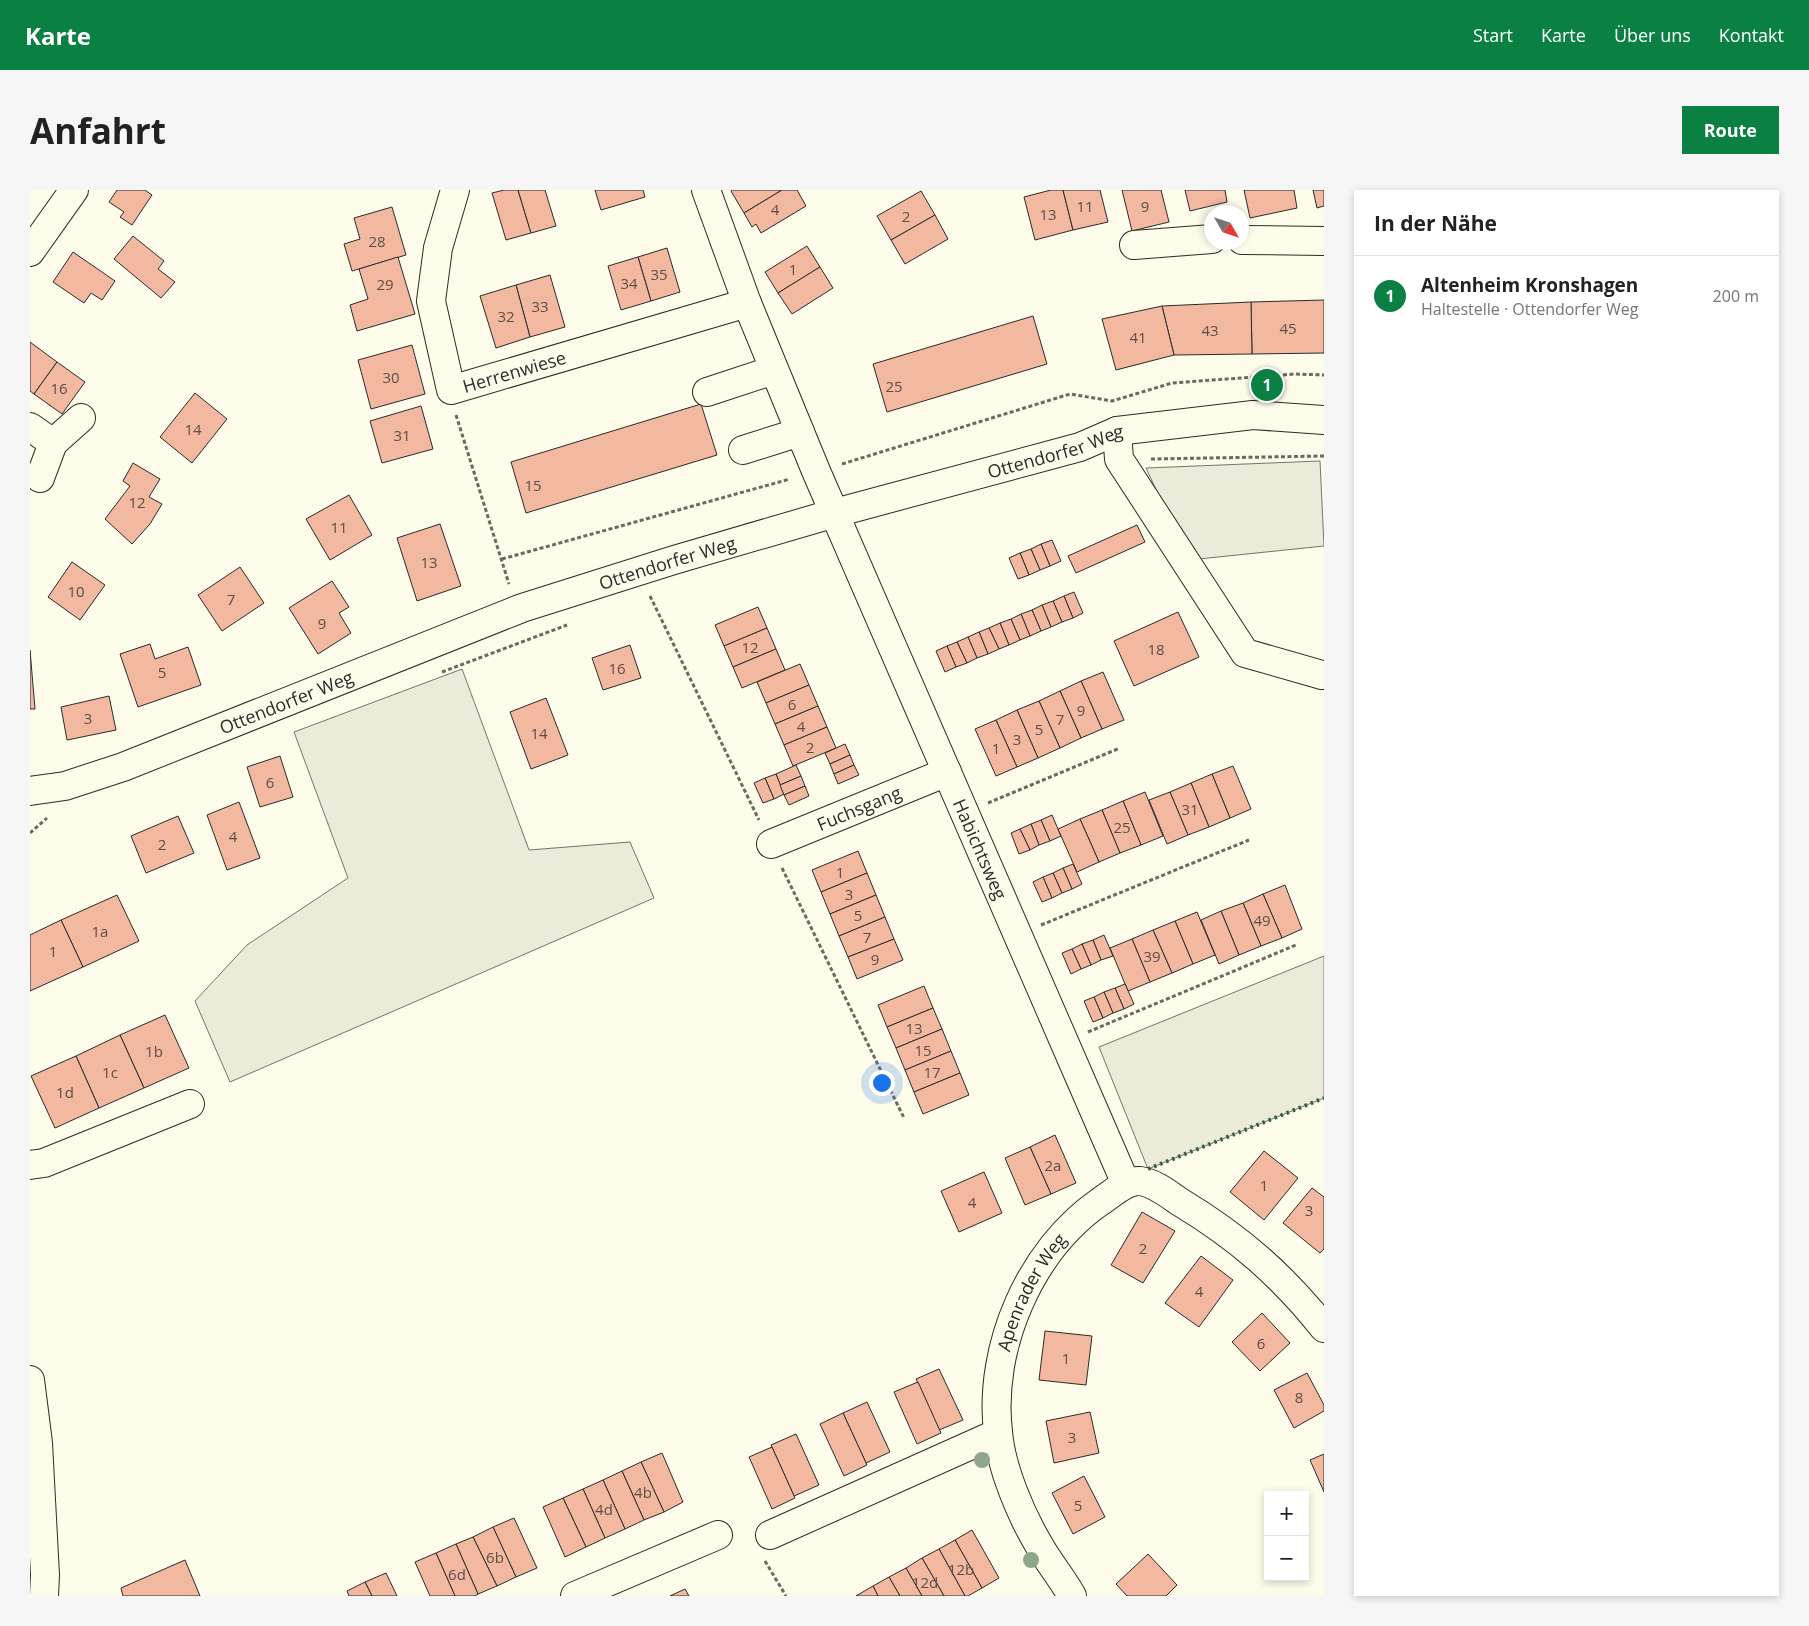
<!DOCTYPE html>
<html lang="de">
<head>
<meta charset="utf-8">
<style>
  body { margin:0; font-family:"Open Sans",sans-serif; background:#f6f6f6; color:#222 }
  .controls { position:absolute; right:15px; bottom:15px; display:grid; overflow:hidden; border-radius:0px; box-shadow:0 2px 8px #0003 }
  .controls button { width:45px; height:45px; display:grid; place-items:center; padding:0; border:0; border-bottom:1px solid #e0e0e0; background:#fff; color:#222; font:25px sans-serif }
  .compass { position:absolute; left:1174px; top:15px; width:45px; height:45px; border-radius:50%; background:#fff; box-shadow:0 2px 8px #0003; rotate:129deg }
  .you { position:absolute; left:851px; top:892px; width:18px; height:18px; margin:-12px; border:4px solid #fff; border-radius:50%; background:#1a73e8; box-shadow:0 0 0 8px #1a73e833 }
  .badge { display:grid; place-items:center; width:32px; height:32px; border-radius:50%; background:#0b8043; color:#fff; font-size:16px; font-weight:700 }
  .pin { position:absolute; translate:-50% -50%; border:2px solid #fff; box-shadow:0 1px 5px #0006 }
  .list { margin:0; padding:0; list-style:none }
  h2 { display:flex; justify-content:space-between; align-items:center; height:65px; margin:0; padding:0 20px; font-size:21px }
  h2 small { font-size:16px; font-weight:400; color:#767676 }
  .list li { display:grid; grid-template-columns:32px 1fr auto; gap:15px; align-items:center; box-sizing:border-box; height:80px; padding:0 20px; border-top:1px solid #e0e0e0 }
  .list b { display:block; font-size:19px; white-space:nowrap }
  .list p { margin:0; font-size:16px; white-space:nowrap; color:#767676 }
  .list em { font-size:16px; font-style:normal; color:#767676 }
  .map { position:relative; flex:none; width:1294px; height:1406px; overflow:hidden; border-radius:0px }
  header { display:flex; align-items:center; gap:30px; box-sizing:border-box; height:70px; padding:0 25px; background:#0b8043; color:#fff }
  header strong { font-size:24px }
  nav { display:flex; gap:28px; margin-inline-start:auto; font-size:18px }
  .intro { display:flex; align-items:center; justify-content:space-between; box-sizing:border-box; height:120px; padding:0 30px }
  h1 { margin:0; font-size:35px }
  .button { padding:12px 22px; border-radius:0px; background:#0b8043; color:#fff; font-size:18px; font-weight:700 }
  main { display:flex; gap:30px; padding:0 30px }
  aside { flex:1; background:#fff; border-radius:0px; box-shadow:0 2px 8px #0003 }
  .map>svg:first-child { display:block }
  .green { fill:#ecebdb; stroke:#74746e }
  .building { fill:#f2b8a0; stroke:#2b2b2b }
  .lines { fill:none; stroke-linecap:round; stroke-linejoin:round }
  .minor-casing { stroke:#2b2b2b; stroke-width:30 }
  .major-casing { stroke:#2b2b2b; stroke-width:30 }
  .path { stroke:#6a6964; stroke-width:3; stroke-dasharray:4 2.5; stroke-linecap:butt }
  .minor { stroke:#fdfbea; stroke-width:28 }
  .major { stroke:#fdfbea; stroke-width:28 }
  .hedge { stroke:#34623c; stroke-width:4; stroke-dasharray:2.5 4; stroke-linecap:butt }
  .tree { fill:#8ea78a }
  .labels { text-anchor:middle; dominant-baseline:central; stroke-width:4; stroke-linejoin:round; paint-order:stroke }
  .number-label { font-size:15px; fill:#5d4e48 }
  .street-label { font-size:18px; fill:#2b2b2b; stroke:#fdfbea }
</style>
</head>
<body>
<header>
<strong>Karte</strong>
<nav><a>Start</a><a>Karte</a><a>Über uns</a><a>Kontakt</a></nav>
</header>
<div class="intro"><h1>Anfahrt</h1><a class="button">Route</a></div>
<main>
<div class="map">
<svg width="1294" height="1406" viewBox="0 0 1294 1406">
  <rect width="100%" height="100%" fill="#fdfbea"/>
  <!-- green -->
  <g class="green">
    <path d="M1290,271L1294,356L1159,370L1116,278Z"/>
    <path d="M432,479L499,660L600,652L624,708L200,892L165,811L217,755L318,688L264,542Z"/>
    <path d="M1294,766V908L1118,979L1069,857Z"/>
  </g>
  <!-- building -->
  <g class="building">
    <path d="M87,0H115L122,5L102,35L90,27L94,22L79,12Z"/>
    <path d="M474,0H488L501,43L476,50L462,3Z"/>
    <path d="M488,0H515L526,36L501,43Z"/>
    <path d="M565,0H613L615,7L571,20Z"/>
    <path d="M703,0H752L714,23L701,1Z"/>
    <path d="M752,0H767L776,16L731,43L726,34L722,37L714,23Z"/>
    <path d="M1021,0H1033L1043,40L1005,50L994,7Z"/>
    <path d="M1033,0H1070L1078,32L1043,40Z"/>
    <path d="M1092,0H1131L1139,32L1102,41Z"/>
    <path d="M1155,0H1195L1197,12L1160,21Z"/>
    <path d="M1214,0H1264L1267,18L1220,28Z"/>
    <path d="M1283,0H1294V16L1287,18Z"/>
    <path d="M891,1L905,25L861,50L847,26Z"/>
    <path d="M362,17L376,65L322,81L314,54L330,49L324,28Z"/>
    <path d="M905,25L918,49L875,74L861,50Z"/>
    <path d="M103,46L134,71L128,79L145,92L131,108L84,69Z"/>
    <path d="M777,56L790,77L748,103L735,82Z"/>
    <path d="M637,58L650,102L621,111L608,67Z"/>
    <path d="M43,62L85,91L72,110L61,103L54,113L23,92Z"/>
    <path d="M368,67L385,124L327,141L320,115L338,109L329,79Z"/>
    <path d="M608,67L621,111L591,120L578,76Z"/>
    <path d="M790,77L803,98L762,124L748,103Z"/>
    <path d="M520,85L535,137L500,147L486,95Z"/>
    <path d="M486,95L500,147L466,158L450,106Z"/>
    <path d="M1294,110V163L1222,164L1221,112Z"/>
    <path d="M1221,112L1222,164L1144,165L1132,116Z"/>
    <path d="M1132,116L1144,165L1086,180L1072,129Z"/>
    <path d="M1003,126L1017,174L857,222L843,174Z"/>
    <path d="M0,152L27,172L4,204L0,201Z"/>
    <path d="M382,155L395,204L341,219L328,170Z"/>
    <path d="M27,172L55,192L32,224L4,204Z"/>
    <path d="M165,203L197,229L162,273L130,247Z"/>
    <path d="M671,214L687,265L496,323L481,272Z"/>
    <path d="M391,216L403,259L352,273L340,231Z"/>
    <path d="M103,273L130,289L119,307L132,314L120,334L102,354L75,329L100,296L93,291Z"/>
    <path d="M319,305L342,345L300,370L276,329Z"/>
    <path d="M410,334L431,396L387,411L367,348Z"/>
    <path d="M1107,335L1115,352L1046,383L1038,366Z"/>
    <path d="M1022,350L1031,371L1020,376L1011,354Z"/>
    <path d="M1011,354L1020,376L1010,380L1001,359Z"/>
    <path d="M1001,359L1010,380L999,385L990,363Z"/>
    <path d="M990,363L999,385L988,389L979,368Z"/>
    <path d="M42,372L75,395L50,430L18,407Z"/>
    <path d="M210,377L234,413L192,441L168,405Z"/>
    <path d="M302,391L319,417L309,423L321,443L288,464L259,418Z"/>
    <path d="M1044,402L1053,423L1043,428L1034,406Z"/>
    <path d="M1034,406L1043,428L1032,432L1023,411Z"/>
    <path d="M1023,411L1032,432L1021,437L1012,415Z"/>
    <path d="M1012,415L1021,437L1011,441L1002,420Z"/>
    <path d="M728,417L737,438L694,456L685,435Z"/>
    <path d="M1002,420L1011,441L1000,446L991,424Z"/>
    <path d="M1148,422L1169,467L1104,496L1084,451Z"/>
    <path d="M991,424L1000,446L990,450L981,429Z"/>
    <path d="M981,429L990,450L979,455L970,433Z"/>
    <path d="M970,433L979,455L969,459L959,438Z"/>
    <path d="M737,438L746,459L703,477L694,456Z"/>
    <path d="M959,438L969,459L958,464L949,442Z"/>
    <path d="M949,442L958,464L947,468L938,447Z"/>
    <path d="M938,447L947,468L937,473L927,452Z"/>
    <path d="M927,452L937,473L926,477L917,456Z"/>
    <path d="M120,454L125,469L158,457L171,495L108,517L90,464Z"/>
    <path d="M600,455L611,488L573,500L562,468Z"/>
    <path d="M917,456L926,477L915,482L906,461Z"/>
    <path d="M746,459L755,480L712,498L703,477Z"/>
    <path d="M0,460L5,519H0Z"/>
    <path d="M770,474L779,495L736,513L727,492Z"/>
    <path d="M1073,482L1094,530L1072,539L1051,491Z"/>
    <path d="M1051,491L1072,539L1051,548L1030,501Z"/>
    <path d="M779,495L788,516L745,534L736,513Z"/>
    <path d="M1030,501L1051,548L1030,558L1009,511Z"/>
    <path d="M79,506L86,540L37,550L31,517Z"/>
    <path d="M516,508L538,565L501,579L480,522Z"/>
    <path d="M1009,511L1030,558L1008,568L987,520Z"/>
    <path d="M788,516L797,537L754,555L745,534Z"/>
    <path d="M987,520L1008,568L987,577L966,530Z"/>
    <path d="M966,530L987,577L966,586L945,539Z"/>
    <path d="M797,537L806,558L763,576L754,555Z"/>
    <path d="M815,554L820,565L800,574L795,563Z"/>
    <path d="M820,565L824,575L804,584L800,574Z"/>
    <path d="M250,566L263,607L230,617L217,577Z"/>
    <path d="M766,575L771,586L750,595L746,584Z"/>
    <path d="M824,575L829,585L808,594L804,584Z"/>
    <path d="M1203,576L1221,619L1200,628L1182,584Z"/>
    <path d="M746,584L754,604L744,609L735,588Z"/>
    <path d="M1182,584L1200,628L1179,637L1161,593Z"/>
    <path d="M771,586L775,596L754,605L750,595Z"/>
    <path d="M735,588L744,609L733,613L724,593Z"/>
    <path d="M1161,593L1179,637L1158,645L1140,602Z"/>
    <path d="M775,596L779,606L759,615L754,605Z"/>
    <path d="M1115,602L1133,646L1111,655L1093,611Z"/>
    <path d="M1140,602L1158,645L1137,654L1119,610Z"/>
    <path d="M1093,611L1111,655L1090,663L1072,620Z"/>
    <path d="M209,612L230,668L197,680L177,625Z"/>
    <path d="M1072,620L1090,663L1069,672L1050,629Z"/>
    <path d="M1022,625L1031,646L1020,651L1011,630Z"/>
    <path d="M148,626L164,663L116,683L101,646Z"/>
    <path d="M1050,629L1069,672L1047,682L1028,639Z"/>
    <path d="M1011,630L1020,651L1009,655L1001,634Z"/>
    <path d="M1001,634L1009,655L1000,660L990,639Z"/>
    <path d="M990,639L1000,660L989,664L981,643Z"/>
    <path d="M828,661L837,683L791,702L782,680Z"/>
    <path d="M1043,674L1052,694L1042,699L1033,678Z"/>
    <path d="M1033,678L1042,699L1032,703L1023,683Z"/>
    <path d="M837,683L846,705L800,724L791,702Z"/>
    <path d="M1023,683L1032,703L1022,708L1013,687Z"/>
    <path d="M1013,687L1022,708L1012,712L1003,692Z"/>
    <path d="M1255,695L1272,739L1252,748L1233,704Z"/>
    <path d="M1233,704L1252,748L1231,756L1213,713Z"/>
    <path d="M87,705L109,751L53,777L31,730Z"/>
    <path d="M846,705L855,727L809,746L800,724Z"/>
    <path d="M1213,713L1231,756L1209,765L1191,721Z"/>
    <path d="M1191,721L1209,765L1189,774L1171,730Z"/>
    <path d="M1167,722L1185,765L1163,774L1145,731Z"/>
    <path d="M855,727L864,749L818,767L809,746Z"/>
    <path d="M31,730L53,777L0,801V745Z"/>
    <path d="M1145,731L1163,774L1142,783L1123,740Z"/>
    <path d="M1123,740L1142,783L1120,792L1102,749Z"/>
    <path d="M1074,745L1083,766L1071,770L1063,750Z"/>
    <path d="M864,749L873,770L827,789L818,767Z"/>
    <path d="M1102,749L1120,792L1098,801L1080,758Z"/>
    <path d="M1063,750L1071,770L1061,775L1052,754Z"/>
    <path d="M1052,754L1061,775L1051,779L1042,759Z"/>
    <path d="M1042,759L1051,779L1041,784L1032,763Z"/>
    <path d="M1095,794L1104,814L1094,819L1085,798Z"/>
    <path d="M894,796L903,818L857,837L848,815Z"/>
    <path d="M1085,798L1094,819L1083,823L1074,802Z"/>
    <path d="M1074,802L1083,823L1073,828L1064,807Z"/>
    <path d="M1064,807L1073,828L1063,832L1054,811Z"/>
    <path d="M903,818L912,839L866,858L857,837Z"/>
    <path d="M135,825L159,878L114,898L90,845Z"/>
    <path d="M912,839L921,861L875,880L866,858Z"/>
    <path d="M90,845L114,898L69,918L46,866Z"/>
    <path d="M921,861L930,883L884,902L875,880Z"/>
    <path d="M46,866L69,918L25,938L1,886Z"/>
    <path d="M930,883L939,905L893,924L884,902Z"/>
    <path d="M1025,945L1046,993L1021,1004L1000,957Z"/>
    <path d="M1000,957L1021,1004L995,1015L975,968Z"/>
    <path d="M1234,961L1268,988L1234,1030L1200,1002Z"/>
    <path d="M954,982L972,1023L929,1042L911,1001Z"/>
    <path d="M1282,998L1294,1007V1059L1290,1063L1253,1033Z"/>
    <path d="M1112,1022L1145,1041L1113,1093L1081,1075Z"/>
    <path d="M1171,1066L1203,1090L1169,1137L1135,1113Z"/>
    <path d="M1232,1123L1260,1153L1230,1181L1202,1152Z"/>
    <path d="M1015,1141L1062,1146L1056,1195L1009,1190Z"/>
    <path d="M909,1179L933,1230L909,1240L886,1189Z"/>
    <path d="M1277,1183L1294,1215V1221L1264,1238L1244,1200Z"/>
    <path d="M888,1192L911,1243L887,1254L864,1202Z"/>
    <path d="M837,1212L860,1262L836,1273L813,1223Z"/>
    <path d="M1060,1222L1069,1263L1024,1273L1016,1231Z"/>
    <path d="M813,1223L837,1275L814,1286L790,1234Z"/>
    <path d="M766,1244L789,1295L764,1306L741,1255Z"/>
    <path d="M742,1257L765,1308L742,1319L719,1267Z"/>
    <path d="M632,1263L653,1312L634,1322L611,1272Z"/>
    <path d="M1294,1264V1302L1280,1270Z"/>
    <path d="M611,1272L634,1322L614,1330L592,1281Z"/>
    <path d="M592,1281L614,1330L595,1339L573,1290Z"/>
    <path d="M1054,1286L1075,1327L1043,1344L1022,1303Z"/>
    <path d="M573,1290L595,1339L575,1348L553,1299Z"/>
    <path d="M553,1299L575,1348L556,1357L533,1308Z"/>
    <path d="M533,1308L556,1357L535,1367L513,1317Z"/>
    <path d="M484,1328L507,1378L486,1387L463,1337Z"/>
    <path d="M463,1337L486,1387L467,1396L443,1347Z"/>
    <path d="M942,1340L969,1388L952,1398L925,1350Z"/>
    <path d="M443,1347L467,1396L448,1404L426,1354Z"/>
    <path d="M925,1350L952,1398L938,1406H935L909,1359Z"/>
    <path d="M426,1354L448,1404L445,1406H425L406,1363Z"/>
    <path d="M909,1359L935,1406H914L892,1368Z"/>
    <path d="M406,1363L425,1406H400L385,1372Z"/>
    <path d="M1118,1364L1147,1395L1136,1406H1097L1086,1394Z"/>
    <path d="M892,1368L914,1406H892L876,1378Z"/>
    <path d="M155,1370L170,1406H93L91,1398Z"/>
    <path d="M876,1378L892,1406H870L859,1387Z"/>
    <path d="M356,1383L367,1406H342L335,1392Z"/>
    <path d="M859,1387L870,1406H848L843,1396Z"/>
    <path d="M335,1392L342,1406H319L317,1401Z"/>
    <path d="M843,1396L848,1406H826Z"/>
    <path d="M655,1399L659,1406H640Z"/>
  </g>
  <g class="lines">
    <!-- minor casing -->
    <g class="minor-casing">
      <g id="minor">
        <path id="s1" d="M425,0L408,58L401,111L421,200L717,113"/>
        <path id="s2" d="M676,0L717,113L786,281L1096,994"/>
        <path d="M1212,50L1294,51"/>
        <path d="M1104,55L1182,49"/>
        <path d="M0,62L44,0"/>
        <path d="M677,202L744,180"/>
        <path d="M0,237L23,253"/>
        <path d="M1087,241L1089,269L1215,463L1292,485"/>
        <path d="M713,260L770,242"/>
        <path d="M10,288L23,253L51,228"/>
        <path id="s3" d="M741,654L917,582"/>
        <path d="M0,975L14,973L160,914"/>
        <path d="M0,1190L8,1253L15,1385L14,1406"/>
        <path d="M740,1345L968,1243"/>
        <path d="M545,1406L688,1345"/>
        <path id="s4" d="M1042,1406C1032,1388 1019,1373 1009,1355C991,1325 971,1278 968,1242C958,1157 1000,1060 1071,1011C1082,1004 1096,990 1110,991C1125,993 1138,1004 1150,1012C1208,1047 1252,1085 1294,1138"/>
      </g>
    </g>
    <!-- major casing -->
    <g class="major-casing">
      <g id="major">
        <path id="s5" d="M0,601L35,596L93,577L492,418L644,370L805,323L1050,257L1087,241L1223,225L1294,230"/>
      </g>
    </g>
    <!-- path -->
    <g class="path">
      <path d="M426,225L479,394"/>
      <path d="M1121,269L1294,266"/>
      <path d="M812,274L1040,204L1082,211L1142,193L1265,184L1294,185"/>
      <path d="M472,369L760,289"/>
      <path d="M620,406L729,630"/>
      <path d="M412,482L537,435"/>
      <path d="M958,613L1090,558"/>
      <path d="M0,643L17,628"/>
      <path d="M752,678L874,928"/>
      <path d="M1011,735L1219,650"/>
      <path d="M1058,842L1266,755"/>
      <path d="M735,1371L756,1406"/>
    </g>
    <!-- minor -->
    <use href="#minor" class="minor"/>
    <!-- major -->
    <use href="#major" class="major"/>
    <!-- hedge -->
    <path class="hedge" d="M1118,979L1294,908"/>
  </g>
  <!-- trees -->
  <g class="tree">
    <circle cx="952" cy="1270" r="8"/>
    <circle cx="1001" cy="1370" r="8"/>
  </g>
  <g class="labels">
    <!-- number labels -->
    <g class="number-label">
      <text x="1055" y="16">11</text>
      <text x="1115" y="16">9</text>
      <text x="745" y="19">4</text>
      <text x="1018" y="24">13</text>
      <text x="876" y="26">2</text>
      <text x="347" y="51">28</text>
      <text x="763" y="79">1</text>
      <text x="629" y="84">35</text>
      <text x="599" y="93">34</text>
      <text x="355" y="94">29</text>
      <text x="510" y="116">33</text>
      <text x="476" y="126">32</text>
      <text x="1258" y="138">45</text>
      <text x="1180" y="140">43</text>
      <text x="1108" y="147">41</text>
      <text x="361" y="187">30</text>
      <text x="864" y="196">25</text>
      <text x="29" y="198">16</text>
      <text x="163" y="239">14</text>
      <text x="372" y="245">31</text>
      <text x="503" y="295">15</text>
      <text x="107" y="312">12</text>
      <text x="309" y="337">11</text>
      <text x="399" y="372">13</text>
      <text x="46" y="401">10</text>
      <text x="201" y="409">7</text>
      <text x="292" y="433">9</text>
      <text x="720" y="457">12</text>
      <text x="1126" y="459">18</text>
      <text x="587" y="478">16</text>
      <text x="132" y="482">5</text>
      <text x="762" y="514">6</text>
      <text x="1051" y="520">9</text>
      <text x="58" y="528">3</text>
      <text x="1030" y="529">7</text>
      <text x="771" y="536">4</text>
      <text x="1009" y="539">5</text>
      <text x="509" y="543">14</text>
      <text x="987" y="549">3</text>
      <text x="780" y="557">2</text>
      <text x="966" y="558">1</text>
      <text x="240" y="592">6</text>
      <text x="1160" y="619">31</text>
      <text x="1092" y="637">25</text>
      <text x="203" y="646">4</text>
      <text x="132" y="654">2</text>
      <text x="810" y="682">1</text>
      <text x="819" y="704">3</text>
      <text x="828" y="725">5</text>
      <text x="1232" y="730">49</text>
      <text x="70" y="741">1a</text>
      <text x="837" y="747">7</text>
      <text x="23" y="761">1</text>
      <text x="1122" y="766">39</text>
      <text x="845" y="769">9</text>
      <text x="884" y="838">13</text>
      <text x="893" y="860">15</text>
      <text x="124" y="861">1b</text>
      <text x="80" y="882">1c</text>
      <text x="902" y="882">17</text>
      <text x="35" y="902">1d</text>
      <text x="1023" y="975">2a</text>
      <text x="1234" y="995">1</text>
      <text x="942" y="1012">4</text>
      <text x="1279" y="1020">3</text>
      <text x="1113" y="1058">2</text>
      <text x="1169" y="1101">4</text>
      <text x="1231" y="1153">6</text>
      <text x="1036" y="1168">1</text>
      <text x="1269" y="1207">8</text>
      <text x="1042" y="1247">3</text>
      <text x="613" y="1302">4b</text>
      <text x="1048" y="1315">5</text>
      <text x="574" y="1319">4d</text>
      <text x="465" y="1367">6b</text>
      <text x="931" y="1379">12b</text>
      <text x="427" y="1384">6d</text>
      <text x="895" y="1392">12d</text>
    </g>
    <!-- street labels -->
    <g class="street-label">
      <text stroke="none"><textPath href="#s1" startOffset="271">Herrenwiese</textPath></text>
      <text stroke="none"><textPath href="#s5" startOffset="1082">Ottendorfer Weg</textPath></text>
      <text stroke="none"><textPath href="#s5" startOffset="678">Ottendorfer Weg</textPath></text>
      <text stroke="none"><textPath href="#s5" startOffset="272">Ottendorfer Weg</textPath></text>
      <text stroke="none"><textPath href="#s3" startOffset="95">Fuchsgang</textPath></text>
      <text stroke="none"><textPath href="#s2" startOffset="714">Habichtsweg</textPath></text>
      <text stroke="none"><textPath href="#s4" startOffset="329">Apenrader Weg</textPath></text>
    </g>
  </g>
</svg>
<div class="controls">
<button>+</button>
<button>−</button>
</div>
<svg class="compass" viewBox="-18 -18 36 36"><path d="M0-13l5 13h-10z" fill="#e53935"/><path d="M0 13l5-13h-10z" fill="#767676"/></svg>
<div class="you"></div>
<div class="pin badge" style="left:1237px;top:195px">1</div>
</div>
<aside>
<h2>In der Nähe<small></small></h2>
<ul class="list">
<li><span class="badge">1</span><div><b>Altenheim Kronshagen</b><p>Haltestelle · Ottendorfer Weg</p></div><em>200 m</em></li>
</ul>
</aside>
</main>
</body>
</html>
